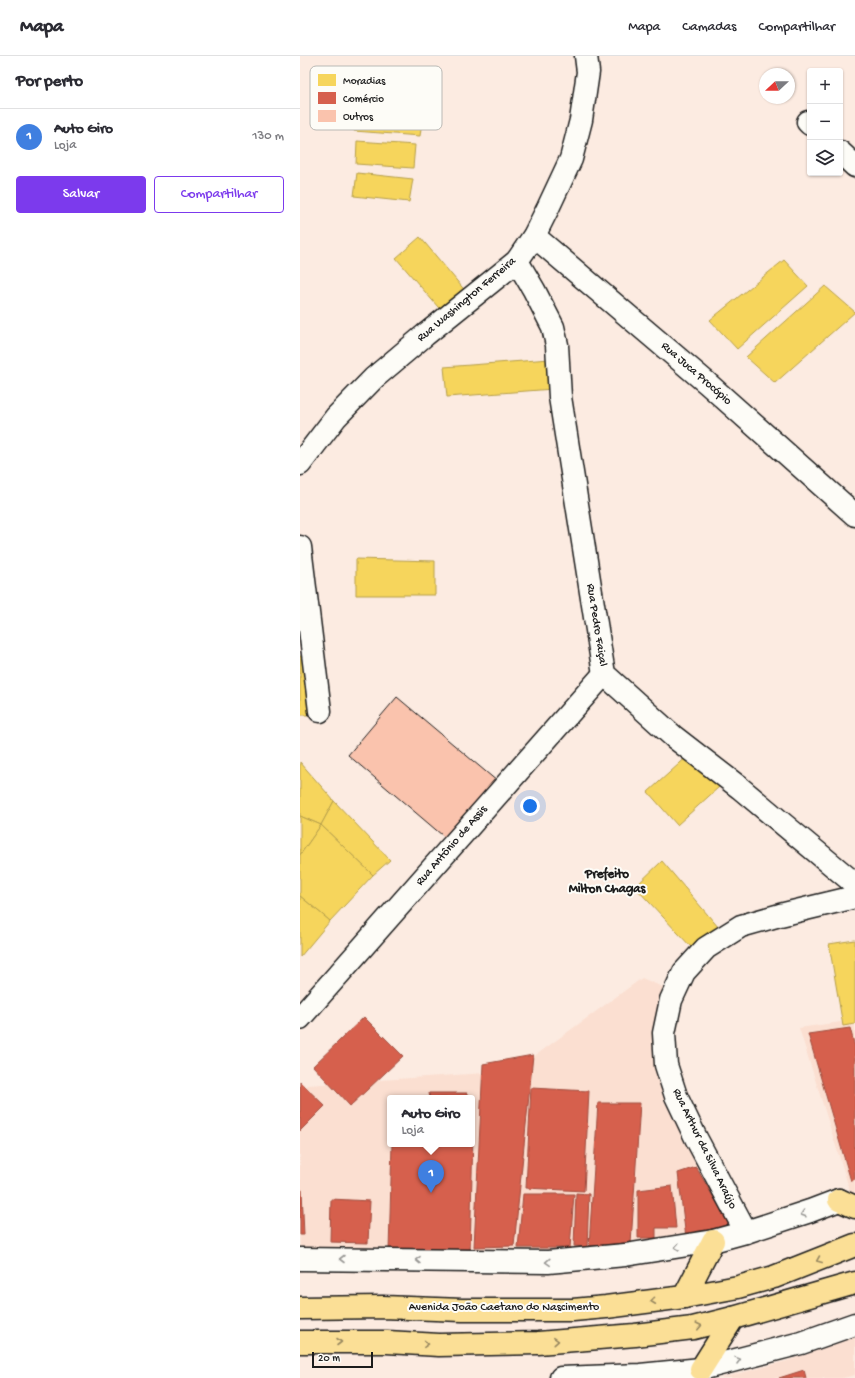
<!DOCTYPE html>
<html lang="pt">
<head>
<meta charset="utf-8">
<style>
  body { margin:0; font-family:"Gochi Hand",sans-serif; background:#f2f2f3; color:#2b2b33 }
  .controls { position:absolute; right:12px; top:12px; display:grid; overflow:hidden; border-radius:4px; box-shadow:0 1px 3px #0004 }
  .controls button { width:36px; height:36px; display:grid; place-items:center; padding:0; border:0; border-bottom:1px solid #e1e1e2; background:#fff; color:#2b2b33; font:20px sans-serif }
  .compass { position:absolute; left:459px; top:12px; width:36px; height:36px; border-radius:50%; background:#fff; box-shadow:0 1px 3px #0004; rotate:248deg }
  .scale { position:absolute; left:12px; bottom:10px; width:61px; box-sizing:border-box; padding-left:4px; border:2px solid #1c1c1c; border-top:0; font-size:11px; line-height:14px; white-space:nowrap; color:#1c1c1c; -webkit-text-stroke:3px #fdfcf7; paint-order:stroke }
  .you { position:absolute; left:230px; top:750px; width:14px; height:14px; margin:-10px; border:3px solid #fff; border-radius:50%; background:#1a73e8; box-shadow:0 0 0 6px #1a73e833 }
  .badge { display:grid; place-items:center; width:26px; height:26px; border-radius:50%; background:#7c3aed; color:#fff; font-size:13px; font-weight:700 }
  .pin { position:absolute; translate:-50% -33px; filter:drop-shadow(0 1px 2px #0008) }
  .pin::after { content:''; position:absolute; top:21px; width:14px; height:12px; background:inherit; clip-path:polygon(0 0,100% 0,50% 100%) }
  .popup { position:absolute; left:87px; top:1039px; width:88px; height:52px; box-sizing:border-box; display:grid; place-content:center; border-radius:4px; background:#fff; filter:drop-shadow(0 1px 3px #0005); font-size:13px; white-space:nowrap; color:#7c7c81 }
  .popup b { font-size:15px; color:#2b2b33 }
  .popup::after { content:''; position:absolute; left:50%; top:100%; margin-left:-8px; border:8px solid transparent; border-top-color:#fff }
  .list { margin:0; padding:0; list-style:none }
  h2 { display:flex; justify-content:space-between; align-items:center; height:52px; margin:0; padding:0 16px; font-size:17px }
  h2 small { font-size:13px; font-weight:400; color:#7c7c81 }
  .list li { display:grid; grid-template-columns:26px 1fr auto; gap:12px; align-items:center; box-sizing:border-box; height:56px; padding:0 16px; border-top:1px solid #e1e1e2 }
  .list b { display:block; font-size:15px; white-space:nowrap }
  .list p { margin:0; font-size:13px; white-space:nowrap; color:#7c7c81 }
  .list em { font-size:13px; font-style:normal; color:#7c7c81 }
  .actions { display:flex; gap:8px; padding:12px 16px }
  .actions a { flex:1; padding:9px 0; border:1px solid #7c3aed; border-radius:4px; text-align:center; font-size:14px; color:#7c3aed }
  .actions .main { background:#7c3aed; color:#fff }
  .icon { flex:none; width:22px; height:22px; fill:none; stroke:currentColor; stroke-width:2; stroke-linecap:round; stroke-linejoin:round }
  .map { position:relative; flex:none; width:555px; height:1322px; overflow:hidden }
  header { display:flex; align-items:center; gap:24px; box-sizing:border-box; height:56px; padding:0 20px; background:#fff; border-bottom:1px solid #e1e1e2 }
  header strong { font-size:19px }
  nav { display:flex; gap:22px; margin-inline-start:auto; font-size:14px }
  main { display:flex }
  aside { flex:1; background:#fff }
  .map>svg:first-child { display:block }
  .built { fill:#fbdfd1; fill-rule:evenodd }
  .homes { fill:#f6d55c; stroke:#b59e49 }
  .shops { fill:#d6604d; stroke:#9e4c3e }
  .building { fill:#fac3ad; stroke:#1c1c1c }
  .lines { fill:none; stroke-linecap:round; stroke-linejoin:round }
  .street-casing { stroke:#1c1c1c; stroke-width:25 }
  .secondary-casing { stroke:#1c1c1c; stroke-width:25 }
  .highway-casing { stroke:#1c1c1c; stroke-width:25 }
  .street { stroke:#fdfcf7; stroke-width:22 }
  .secondary { stroke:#fdfcf7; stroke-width:22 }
  .highway { stroke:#fbdf96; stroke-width:22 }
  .oneway { stroke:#989794 }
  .oneway2 { stroke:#97875f }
  .labels { text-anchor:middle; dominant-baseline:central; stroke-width:4; stroke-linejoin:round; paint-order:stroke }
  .street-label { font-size:12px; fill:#1c1c1c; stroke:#fdfcf7 }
  .neighbourhood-label { font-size:13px; font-weight:bold; fill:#1c1c1c; stroke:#fdfcf7 }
  .key { fill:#fdfcf7; stroke:#bab9b5; stroke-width:1 }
  .key-label { font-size:11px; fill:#1c1c1c }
</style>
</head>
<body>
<header>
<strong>Mapa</strong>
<nav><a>Mapa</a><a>Camadas</a><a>Compartilhar</a></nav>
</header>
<main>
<aside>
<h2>Por perto<small></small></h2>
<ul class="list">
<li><span class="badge" style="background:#3f7fe0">1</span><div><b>Auto Giro</b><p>Loja</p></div><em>130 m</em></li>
</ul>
<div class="actions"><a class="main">Salvar</a><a>Compartilhar</a></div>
</aside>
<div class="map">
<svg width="555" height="1322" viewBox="0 0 555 1322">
  <rect width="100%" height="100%" fill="#fcebe1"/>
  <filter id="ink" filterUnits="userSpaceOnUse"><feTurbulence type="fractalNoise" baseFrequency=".025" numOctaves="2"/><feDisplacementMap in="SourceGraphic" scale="8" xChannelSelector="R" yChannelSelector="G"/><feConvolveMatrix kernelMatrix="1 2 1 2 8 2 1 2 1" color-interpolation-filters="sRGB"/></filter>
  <g filter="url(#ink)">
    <!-- built -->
    <g class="built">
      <path d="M342,922L365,932L353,986L360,1026L433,1175L314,1192L239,1196H0V1037L8,1029L214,1015ZM90,1042H172V1088H90Z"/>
      <path d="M555,964V1137L551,1138L499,972Z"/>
      <path d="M555,1281V1319L543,1322H421L487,1305Z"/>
    </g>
    <!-- homes -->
    <g class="homes">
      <path d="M57,51L123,57L120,80L54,75Z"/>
      <path d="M57,85L115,89L113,112L56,108Z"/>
      <path d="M57,117L113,123L109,146L54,140Z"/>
      <path d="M120,181L167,237L144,258L96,202Z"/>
      <path d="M484,204L508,230L437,293L410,264Z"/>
      <path d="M525,230L555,256L475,327L446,301Z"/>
      <path d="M250,303L253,333L147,341L144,311Z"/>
      <path d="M56,503L135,505V539H56Z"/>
      <path d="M0,600H7L10,659H0Z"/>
      <path d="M390,698L419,731L377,769L348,736Z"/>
      <path d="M0,706L34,745L21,769L0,760Z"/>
      <path d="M34,745L90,804L73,819L21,769Z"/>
      <path d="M0,760L21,769L0,799Z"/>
      <path d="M21,769L73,819L30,865L0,840V799Z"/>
      <path d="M362,805L419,872L392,892L335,831Z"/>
      <path d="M0,840L30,865L0,901Z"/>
      <path d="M555,884V968L543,970L529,888Z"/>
    </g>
    <!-- shops -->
    <g class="shops">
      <path d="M64,961L103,1000L50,1050L13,1010Z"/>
      <path d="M550,972L555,991V1123L551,1125L508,978Z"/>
      <path d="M233,999L214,1190L174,1191L183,1008Z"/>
      <path d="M0,1026L25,1050L0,1075Z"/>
      <path d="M231,1032L289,1035L284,1135L226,1132Z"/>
      <path d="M129,1037H167V1042H130Z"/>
      <path d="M298,1047H340L331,1187L289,1190Z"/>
      <path d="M172,1080H173L170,1197L89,1195L92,1088H172Z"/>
      <path d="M396,1111L433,1175L386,1182L378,1117Z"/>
      <path d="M372,1130L376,1172H356V1182H338V1134Z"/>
      <path d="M0,1134H2L4,1179H0Z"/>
      <path d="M276,1137L289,1138L287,1191L274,1190Z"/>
      <path d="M223,1138H274L270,1192H218Z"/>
      <path d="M31,1143L70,1145L68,1187L30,1186Z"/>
      <path d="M504,1314L506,1322H479Z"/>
    </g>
    <!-- building -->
    <path class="building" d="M97,641L198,726L149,785L48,699Z"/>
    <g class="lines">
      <!-- street casing -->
      <g class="street-casing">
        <g id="street">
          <path d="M508,66L510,68"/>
          <path d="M540,96L555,110"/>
          <path d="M234,180L407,327L555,459"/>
          <path d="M217,205L234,234L253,271L257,289L260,341L304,618L374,681L440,732L555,828"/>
          <path d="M0,408L36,361L74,322L125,279L217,205L234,180L248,152L271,103L281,64L288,16L286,0"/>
          <path d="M0,491L20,655"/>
          <path d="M0,962L304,618"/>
          <path d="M446,1176L396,1082L376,1040L366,1009L364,977L371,944L384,916L406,892L441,870L480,859L555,841"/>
        </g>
      </g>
      <!-- secondary casing -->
      <g class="secondary-casing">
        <g id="secondary">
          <path d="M0,1203L248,1206L325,1199L413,1185L446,1176L510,1155L539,1144"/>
          <path d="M261,1322L340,1319L401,1313L501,1287L555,1268"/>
        </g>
      </g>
      <!-- highway casing -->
      <g class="highway-casing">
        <g id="highway">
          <path d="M539,1144L555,1151"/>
          <path d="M384,1241L413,1185"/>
          <path d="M0,1252L83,1251L162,1254H273L306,1251L384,1241L438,1231L474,1221L555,1189"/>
          <path d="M0,1286H87L139,1289L238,1287L335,1279L393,1272L433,1262L555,1227"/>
          <path d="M401,1313L433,1262"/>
        </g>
      </g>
      <!-- street -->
      <use href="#street" class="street"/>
      <!-- secondary -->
      <use href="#secondary" class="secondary"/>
      <!-- highway -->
      <use href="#highway" class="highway"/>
    </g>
    <!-- one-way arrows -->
    <defs><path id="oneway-chevron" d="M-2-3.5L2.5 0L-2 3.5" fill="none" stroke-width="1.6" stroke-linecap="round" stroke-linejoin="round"/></defs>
    <g class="oneway">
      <use href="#oneway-chevron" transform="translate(503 1158) rotate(162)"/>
      <use href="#oneway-chevron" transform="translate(377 1191) rotate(172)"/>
      <use href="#oneway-chevron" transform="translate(42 1203) rotate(-180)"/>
      <use href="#oneway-chevron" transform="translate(118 1204) rotate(-179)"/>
      <use href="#oneway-chevron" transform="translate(248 1206) rotate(177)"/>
      <use href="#oneway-chevron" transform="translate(438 1304) rotate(-15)"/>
    </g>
    <g class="oneway2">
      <use href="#oneway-chevron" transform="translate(519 1204) rotate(157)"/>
      <use href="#oneway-chevron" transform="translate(353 1245) rotate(173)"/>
      <use href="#oneway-chevron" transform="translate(399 1270) rotate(-13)"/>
      <use href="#oneway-chevron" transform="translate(256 1285) rotate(-4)"/>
      <use href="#oneway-chevron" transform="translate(39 1286)"/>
      <use href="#oneway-chevron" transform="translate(126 1288) rotate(3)"/>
    </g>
  </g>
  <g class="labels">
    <!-- street labels -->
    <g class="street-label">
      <text transform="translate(167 244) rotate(-40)">Rua Washington Ferreira</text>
      <text transform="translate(396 318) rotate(41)">Rua Juca Procópio</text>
      <text transform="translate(296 569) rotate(81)">Rua Pedro Faiçal</text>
      <text transform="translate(152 790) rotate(-49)">Rua Antônio de Assis</text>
      <text transform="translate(404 1093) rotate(64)">Rua Arthur da Silva Araújo</text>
      <text x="204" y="1252">Avenida João Caetano do Nascimento</text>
    </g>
    <!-- neighbourhood labels -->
    <g class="neighbourhood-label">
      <text x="307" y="818">Prefeito<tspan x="307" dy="15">Milton Chagas</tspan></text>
    </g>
  </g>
  <!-- legend -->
  <rect x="10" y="10" width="132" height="64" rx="6" class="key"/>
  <rect x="18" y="18" width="18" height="12" fill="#f6d55c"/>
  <rect x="18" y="36" width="18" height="12" fill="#d6604d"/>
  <rect x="18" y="54" width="18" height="12" fill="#fac3ad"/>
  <g class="key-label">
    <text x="43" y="28">Moradias</text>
    <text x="43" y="46">Comércio</text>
    <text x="43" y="64">Outros</text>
  </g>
</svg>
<div class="controls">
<button>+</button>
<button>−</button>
<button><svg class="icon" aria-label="layers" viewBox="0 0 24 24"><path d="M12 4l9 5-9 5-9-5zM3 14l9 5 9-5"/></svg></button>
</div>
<svg class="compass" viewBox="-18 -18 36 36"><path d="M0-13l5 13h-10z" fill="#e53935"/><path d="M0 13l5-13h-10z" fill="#7c7c81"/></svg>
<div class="scale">20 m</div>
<div class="you"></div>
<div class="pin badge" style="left:131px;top:1137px;background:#3f7fe0">1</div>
<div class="popup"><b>Auto Giro</b>Loja</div>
</div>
</main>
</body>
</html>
